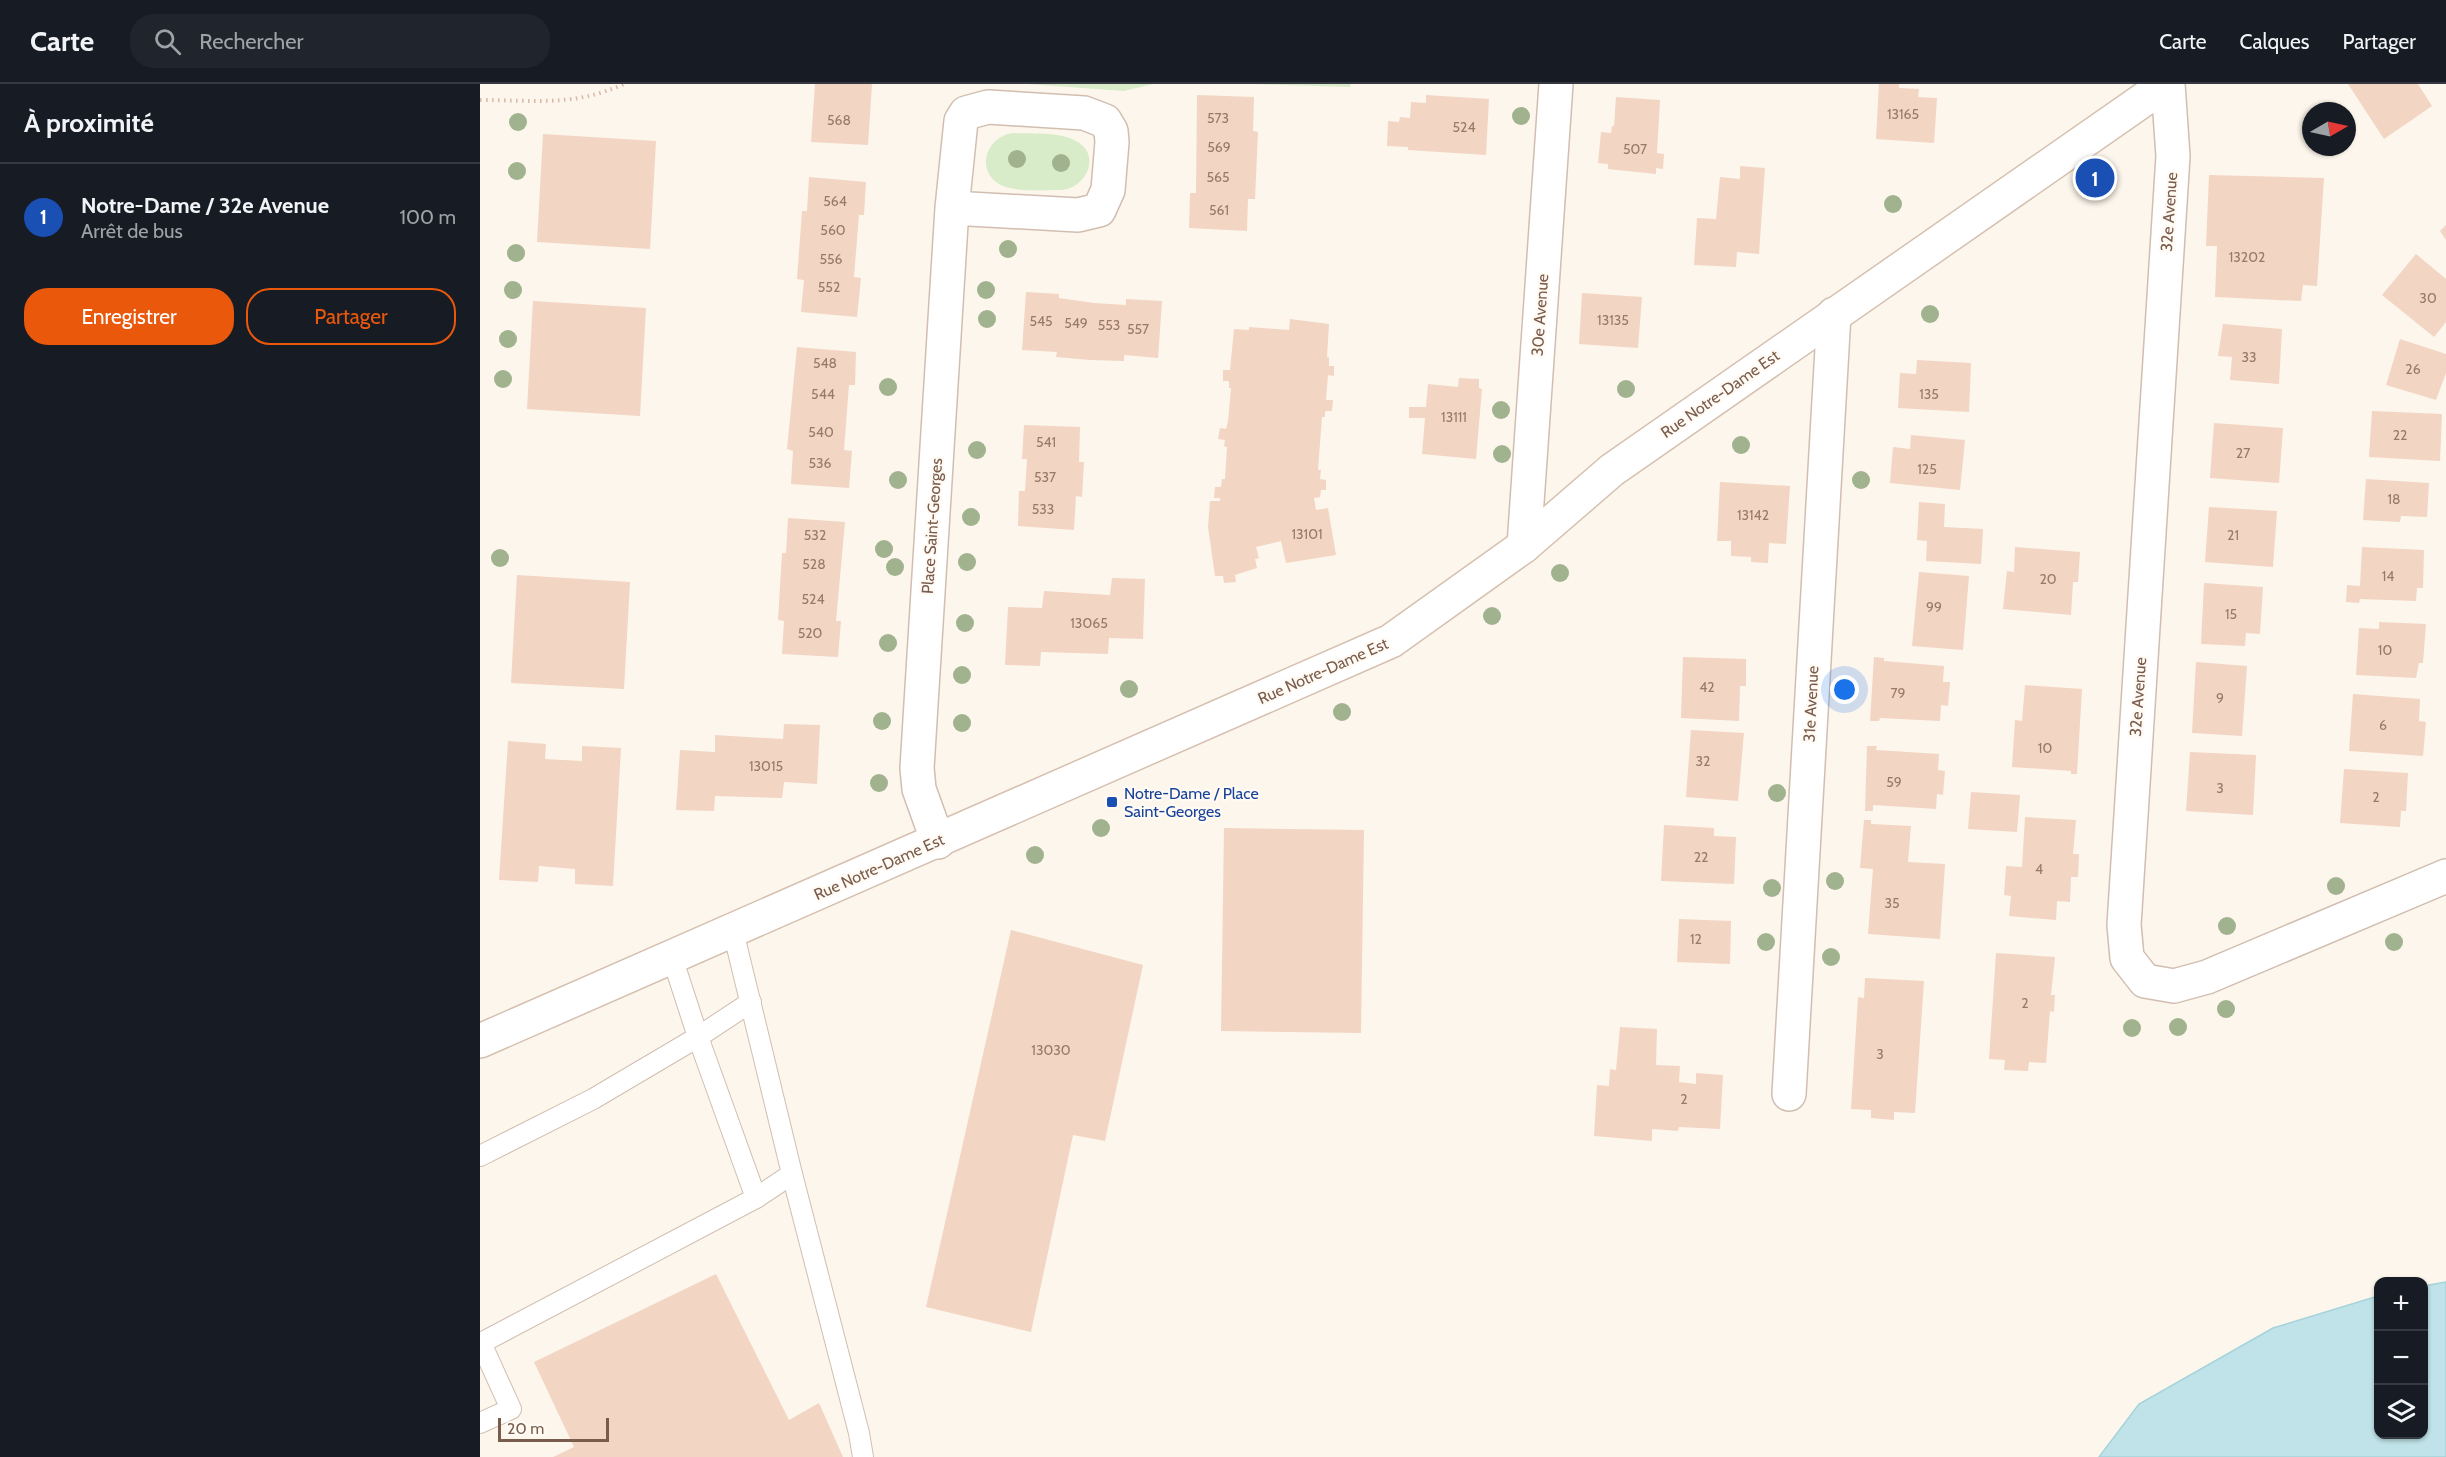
<!DOCTYPE html>
<html lang="fr">
<head>
<meta charset="utf-8">
<style>
  body { margin:0; font-family:Cabin,sans-serif; background:#20242c; color:#f1f3f6 }
  .controls { position:absolute; right:18px; bottom:18px; display:grid; overflow:hidden; border-radius:12px; box-shadow:0 2px 4px #0004 }
  .controls button { width:54px; height:54px; display:grid; place-items:center; padding:0; border:0; border-bottom:2px solid #363941; background:#171b24; color:#f1f3f6; font:30px sans-serif }
  .compass { position:absolute; left:1822px; top:18px; width:54px; height:54px; border-radius:50%; background:#171b24; box-shadow:0 2px 4px #0004; rotate:81deg }
  .scale { position:absolute; left:18px; bottom:15px; width:111px; box-sizing:border-box; padding-left:6px; border:3px solid #7a5c4d; border-top:0; font-size:16px; line-height:21px; white-space:nowrap; color:#7a5c4d; -webkit-text-stroke:4px #fffaf3; paint-order:stroke }
  .you { position:absolute; left:1365px; top:606px; width:21px; height:21px; margin:-15px; border:4px solid #fff; border-radius:50%; background:#1a73e8; box-shadow:0 0 0 9px #1a73e833 }
  .badge { display:grid; place-items:center; width:39px; height:39px; border-radius:50%; background:#ea580c; color:#fff; font-size:20px; font-weight:700 }
  .pin { position:absolute; translate:-50% -50%; border:3px solid #fff; box-shadow:0 2px 6px #0006 }
  .list { margin:0; padding:0; list-style:none }
  h2 { display:flex; justify-content:space-between; align-items:center; height:78px; margin:0; padding:0 24px; font-size:26px }
  h2 small { font-size:20px; font-weight:400; color:#9ea1a6 }
  .list li { display:grid; grid-template-columns:39px 1fr auto; gap:18px; align-items:center; box-sizing:border-box; height:108px; padding:0 24px; border-top:2px solid #363941 }
  .list b { display:block; font-size:22px; white-space:nowrap }
  .list p { margin:0; font-size:20px; white-space:nowrap; color:#9ea1a6 }
  .list em { font-size:20px; font-style:normal; color:#9ea1a6 }
  .actions { display:flex; gap:12px; padding:18px 24px }
  .actions a { flex:1; padding:14px 0; border:2px solid #ea580c; border-radius:24px; text-align:center; font-size:21px; color:#ea580c }
  .actions .main { background:#ea580c; color:#fff }
  .icon { flex:none; width:33px; height:33px; fill:none; stroke:currentColor; stroke-width:2; stroke-linecap:round; stroke-linejoin:round }
  .map { position:relative; flex:none; width:1966px; height:1373px; overflow:hidden }
  header { display:flex; align-items:center; gap:36px; box-sizing:border-box; height:84px; padding:0 30px; background:#171b24; border-bottom:2px solid #363941 }
  header strong { font-size:28px }
  nav { display:flex; gap:33px; margin-inline-start:auto; font-size:21px }
  .search { width:420px; height:54px; background:#20242c; display:flex; align-items:center; gap:15px; box-sizing:border-box; padding:0 21px; border-radius:24px; color:#9ea1a6; font-size:22px }
  main { display:flex }
  aside { flex:1; background:#171b24 }
  .map>svg:first-child { display:block }
  .green { fill:#d8ecc9 }
  .water { fill:#bfe3e8; stroke:#a5d3da; stroke-width:1.5 }
  .building { fill:#f3d5c3 }
  .lines { fill:none; stroke-linecap:round; stroke-linejoin:round }
  .service-casing { stroke:#d1beb0; stroke-width:22 }
  .minor-casing { stroke:#d1beb0; stroke-width:36 }
  .secondary-casing { stroke:#d6c0b0; stroke-width:36 }
  .path { stroke:#d9b8a5; stroke-width:4; stroke-dasharray:1.5 4.5; stroke-linecap:butt }
  .service { stroke:#fff; stroke-width:20 }
  .minor { stroke:#fff; stroke-width:33 }
  .secondary { stroke:#fff; stroke-width:33 }
  .tree { fill:#a0b28e }
  .transit-dot { fill:#1a4fb4; stroke:#fffaf3; stroke-width:2 }
  .labels { text-anchor:middle; dominant-baseline:central; stroke-width:4.5; stroke-linejoin:round; paint-order:stroke }
  .number-label { font-size:14px; fill:#987a6a }
  .street-label { font-size:16px; fill:#7a5c4d; stroke:#fffaf3 }
  .transit-label { font-size:16px; fill:#164399; stroke:#fffaf3; text-anchor:start }
</style>
</head>
<body>
<header>
<strong>Carte</strong>
<div class="search"><svg class="icon" aria-label="search" viewBox="0 0 24 24"><circle cx="10" cy="10" r="6"/><path d="M15 15l6 6"/></svg>Rechercher</div>
<nav><a>Carte</a><a>Calques</a><a>Partager</a></nav>
</header>
<main>
<aside>
<h2>À proximité<small></small></h2>
<ul class="list">
<li><span class="badge" style="background:#1a4fb4">1</span><div><b>Notre-Dame / 32e Avenue</b><p>Arrêt de bus</p></div><em>100 m</em></li>
</ul>
<div class="actions"><a class="main">Enregistrer</a><a>Partager</a></div>
</aside>
<div class="map">
<svg width="1966" height="1373" viewBox="0 0 1966 1373">
  <rect width="100%" height="100%" fill="#fdf6ec"/>
  <!-- green -->
  <g class="green">
    <path d="M547,0H673L644,7Z"/>
    <path d="M771,0H871L870,3Z"/>
    <path d="M532,49C551,50 579,47 596,57C623,71 605,107 579,106C563,106 538,108 523,102C495,90 504,54 532,49Z"/>
  </g>
  <!-- water -->
  <path class="water" d="M1966,1198V1373H1619L1659,1320L1793,1244L1898,1212V1350H1944V1202Z"/>
  <!-- building -->
  <g class="building">
    <path d="M335,0H392L388,61L331,58Z"/>
    <path d="M1399,0H1419V4L1439,5L1438,13L1457,14L1454,59L1396,55Z"/>
    <path d="M1868,0H1938L1952,22L1904,55Z"/>
    <path d="M717,11L774,13L773,47L778,48L775,115H768L767,147L709,144L710,109H716Z"/>
    <path d="M946,11L1009,15L1006,71L928,66V63L907,62L908,37L919,38L920,33L930,34L931,18L946,19Z"/>
    <path d="M1136,13L1180,16L1177,69L1184,70L1183,85L1176,84V90L1128,85V80L1118,79L1121,48L1131,49L1132,42H1134Z"/>
    <path d="M63,50L176,57L170,165L57,158Z"/>
    <path d="M1260,82L1285,84L1279,170L1257,168L1256,183L1214,181L1217,134L1236,135L1240,93L1260,95Z"/>
    <path d="M1729,91L1844,94L1837,202L1823,201L1821,217L1735,213L1737,162H1726Z"/>
    <path d="M329,93L386,98L384,131H379L374,193L381,194L377,233L321,228L324,196L317,195L322,127H327Z"/>
    <path d="M1966,141V156L1960,147Z"/>
    <path d="M1936,170L1966,195V238L1954,253L1902,211Z"/>
    <path d="M546,208L579,210V214L614,219L646,221V215L682,217L678,274L644,271V277L610,276L576,273L577,268L542,266Z"/>
    <path d="M1102,209L1162,213L1158,264L1099,260Z"/>
    <path d="M53,217L166,224L160,332L47,325Z"/>
    <path d="M810,235L849,240L847,273H849V282H854V292L848,291L846,316H853L852,327H845V333H842L838,386H841L840,395L846,396V406H841L840,413L834,414L836,426L848,424L856,471L806,479L801,457L776,463L779,474L775,475L777,484L755,491L756,498L744,499L743,492H735L728,443L730,417H740V414H734L735,403H741L742,395H745L747,363L744,362L745,356L738,355L740,344L746,345L748,337L751,304H749V297H743V286H750L754,245L769,246V243L809,246Z"/>
    <path d="M1743,240L1802,245L1799,300L1750,296L1752,273L1738,272Z"/>
    <path d="M1920,255L1966,270V289L1956,316L1906,301Z"/>
    <path d="M317,263L376,268L375,301H369L364,366L372,367L369,404L311,400L313,367L307,365Z"/>
    <path d="M1437,276L1491,279L1489,328L1418,324L1420,289L1436,290Z"/>
    <path d="M979,294L999,295V304L1002,305L996,375L942,370L945,334H929V323H946L948,300L978,303Z"/>
    <path d="M1892,327L1962,330L1960,377L1889,373Z"/>
    <path d="M1734,339L1803,344L1799,399L1730,394Z"/>
    <path d="M544,341L600,343L599,378H604L602,413L596,412L594,446L538,442L539,407H545L547,375H542Z"/>
    <path d="M1431,351L1485,356L1480,406L1410,399L1413,363L1430,365Z"/>
    <path d="M1886,395L1949,399L1947,433L1921,432L1920,438L1883,436Z"/>
    <path d="M1240,398L1310,402L1306,460L1289,459L1288,479L1271,478V473L1251,472V457H1237Z"/>
    <path d="M1439,418L1465,420L1464,443L1503,445L1501,480L1446,477L1447,457L1437,456Z"/>
    <path d="M1729,423L1797,427L1793,483L1725,478Z"/>
    <path d="M308,434L365,438L356,537H361L358,573L302,570L304,537L298,536L302,469H306Z"/>
    <path d="M1535,463L1600,468L1598,498H1593L1591,531L1523,525L1527,487L1534,488Z"/>
    <path d="M1882,463L1944,466L1943,504H1937L1936,517L1880,515L1879,519L1866,518L1867,501L1880,502Z"/>
    <path d="M1439,488L1489,492L1483,566L1432,562Z"/>
    <path d="M37,491L150,498L144,605L31,599Z"/>
    <path d="M632,494L665,495L663,555L629,554L628,570L561,568L560,582L525,581L528,523L562,524L564,507L630,511Z"/>
    <path d="M1724,499L1783,503L1780,550L1766,549L1765,562L1721,560Z"/>
    <path d="M1899,538L1946,540L1943,579H1939L1936,594L1876,591L1879,544L1899,545Z"/>
    <path d="M1203,573L1266,575V602H1260L1259,637L1201,634Z"/>
    <path d="M1394,573L1404,574V577L1464,582L1463,598H1470L1468,622L1461,621L1460,637L1400,634L1399,637H1390Z"/>
    <path d="M1716,578L1767,582L1762,652L1712,649Z"/>
    <path d="M1545,601L1602,605L1597,690H1591V687L1532,683L1535,636L1542,637Z"/>
    <path d="M1873,610L1940,615L1939,637L1946,638L1943,672L1869,667Z"/>
    <path d="M304,640L340,641L337,700L304,698L302,714L235,712L234,727L196,726L200,666L235,668V651L303,655Z"/>
    <path d="M1211,646L1264,649L1258,717L1206,713Z"/>
    <path d="M28,657L66,660L65,675L102,677V662L141,664L133,802L95,800V785L59,782L58,798L19,796Z"/>
    <path d="M1387,662H1397L1396,666L1459,670L1458,686L1465,687L1463,711L1457,710L1456,725L1393,721V727H1385Z"/>
    <path d="M1710,668L1776,671L1773,731L1706,727Z"/>
    <path d="M1864,685L1928,689L1926,727H1921L1920,743L1860,739Z"/>
    <path d="M1491,708L1540,711L1537,748L1488,745Z"/>
    <path d="M1545,733L1596,736L1593,770H1599L1598,793H1591L1590,818L1577,817L1576,836L1529,832L1531,812L1524,811L1526,782L1542,783Z"/>
    <path d="M1384,736H1391V740L1431,742L1428,778L1465,780L1460,855L1388,850L1393,785L1380,784Z"/>
    <path d="M1184,741L1234,744V752L1256,753L1254,800L1181,797Z"/>
    <path d="M744,744L884,746L881,949L741,947Z"/>
    <path d="M1199,835L1251,837L1250,880L1197,878Z"/>
    <path d="M531,846L663,881L625,1057L593,1051L551,1248L446,1223Z"/>
    <path d="M1516,869L1575,873L1571,911H1575L1574,928L1570,927L1566,979L1549,978L1548,987L1524,986L1525,976L1509,975Z"/>
    <path d="M1385,894L1444,897L1435,1029L1414,1028V1036L1391,1034V1026L1371,1025L1378,913L1384,914Z"/>
    <path d="M1140,943L1177,945L1176,981L1200,982L1199,998L1216,1000V989L1243,991L1240,1045L1199,1043L1198,1047L1172,1045V1057L1114,1052L1117,1001L1129,1002L1130,985L1136,986Z"/>
    <path d="M236,1190L309,1336L339,1319L363,1373H73L94,1363L54,1278Z"/>
  </g>
  <g class="lines">
    <!-- service casing -->
    <g class="service-casing">
      <g id="service">
        <path d="M253,847L312,1090L276,1114"/>
        <path d="M192,873L218,953L271,918"/>
        <path d="M0,1072L113,1015L218,953L276,1114L1,1259L0,1258"/>
        <path d="M312,1090L379,1349L383,1373"/>
        <path d="M0,1339L31,1325L1,1259"/>
      </g>
    </g>
    <!-- minor casing -->
    <g class="minor-casing">
      <g id="minor">
        <path d="M1688,0L1693,72L1644,841L1647,874L1665,897L1694,902L1727,893L1966,792"/>
        <path d="M1044,462L1076,0"/>
        <path d="M458,758L439,705L437,684L472,124L481,37L486,29L508,23L604,29L625,37L631,47L632,58L628,106L619,126L598,131L472,124"/>
        <path d="M1309,1010L1354,230"/>
      </g>
    </g>
    <!-- secondary casing -->
    <g class="secondary-casing">
      <path id="secondary" d="M0,957L911,557L1044,462L1132,386L1686,0"/>
    </g>
    <!-- path -->
    <path class="path" d="M0,16C54,16 93,23 144,0"/>
    <!-- service -->
    <use href="#service" class="service"/>
    <!-- minor -->
    <use href="#minor" class="minor"/>
    <!-- secondary -->
    <use href="#secondary" class="secondary"/>
  </g>
  <!-- trees -->
  <g class="tree">
    <circle cx="1041" cy="32" r="9"/>
    <circle cx="38" cy="38" r="9"/>
    <circle cx="537" cy="75" r="9"/>
    <circle cx="581" cy="79" r="9"/>
    <circle cx="37" cy="87" r="9"/>
    <circle cx="1413" cy="120" r="9"/>
    <circle cx="528" cy="165" r="9"/>
    <circle cx="36" cy="169" r="9"/>
    <circle cx="33" cy="206" r="9"/>
    <circle cx="506" cy="206" r="9"/>
    <circle cx="1450" cy="230" r="9"/>
    <circle cx="507" cy="235" r="9"/>
    <circle cx="28" cy="255" r="9"/>
    <circle cx="23" cy="295" r="9"/>
    <circle cx="408" cy="303" r="9"/>
    <circle cx="1146" cy="305" r="9"/>
    <circle cx="1021" cy="326" r="9"/>
    <circle cx="1261" cy="361" r="9"/>
    <circle cx="497" cy="366" r="9"/>
    <circle cx="1022" cy="370" r="9"/>
    <circle cx="418" cy="396" r="9"/>
    <circle cx="1381" cy="396" r="9"/>
    <circle cx="491" cy="433" r="9"/>
    <circle cx="404" cy="465" r="9"/>
    <circle cx="20" cy="474" r="9"/>
    <circle cx="487" cy="478" r="9"/>
    <circle cx="415" cy="483" r="9"/>
    <circle cx="1080" cy="489" r="9"/>
    <circle cx="1012" cy="532" r="9"/>
    <circle cx="485" cy="539" r="9"/>
    <circle cx="408" cy="559" r="9"/>
    <circle cx="482" cy="591" r="9"/>
    <circle cx="649" cy="605" r="9"/>
    <circle cx="862" cy="628" r="9"/>
    <circle cx="402" cy="637" r="9"/>
    <circle cx="482" cy="639" r="9"/>
    <circle cx="399" cy="699" r="9"/>
    <circle cx="1297" cy="709" r="9"/>
    <circle cx="621" cy="744" r="9"/>
    <circle cx="555" cy="771" r="9"/>
    <circle cx="1355" cy="797" r="9"/>
    <circle cx="1856" cy="802" r="9"/>
    <circle cx="1292" cy="804" r="9"/>
    <circle cx="1747" cy="842" r="9"/>
    <circle cx="1286" cy="858" r="9"/>
    <circle cx="1914" cy="858" r="9"/>
    <circle cx="1351" cy="873" r="9"/>
    <circle cx="1746" cy="925" r="9"/>
    <circle cx="1698" cy="943" r="9"/>
    <circle cx="1652" cy="944" r="9"/>
  </g>
  <!-- markers -->
  <rect class="transit-dot" x="626" y="712" width="12" height="12" rx="3"/>
  <g class="labels">
    <!-- number labels -->
    <g class="number-label">
      <text x="1423" y="30">13165</text>
      <text x="738" y="34">573</text>
      <text x="359" y="36">568</text>
      <text x="984" y="43">524</text>
      <text x="739" y="63">569</text>
      <text x="1155" y="65">507</text>
      <text x="738" y="93">565</text>
      <text x="355" y="117">564</text>
      <text x="739" y="126">561</text>
      <text x="353" y="146">560</text>
      <text x="1767" y="173">13202</text>
      <text x="351" y="175">556</text>
      <text x="349" y="203">552</text>
      <text x="1948" y="214">30</text>
      <text x="1133" y="236">13135</text>
      <text x="561" y="237">545</text>
      <text x="596" y="239">549</text>
      <text x="629" y="241">553</text>
      <text x="658" y="245">557</text>
      <text x="1769" y="273">33</text>
      <text x="345" y="279">548</text>
      <text x="1933" y="285">26</text>
      <text x="343" y="310">544</text>
      <text x="1449" y="310">135</text>
      <text x="974" y="333">13111</text>
      <text x="341" y="348">540</text>
      <text x="1920" y="351">22</text>
      <text x="566" y="358">541</text>
      <text x="1763" y="369">27</text>
      <text x="340" y="379">536</text>
      <text x="1447" y="385">125</text>
      <text x="565" y="393">537</text>
      <text x="1914" y="415">18</text>
      <text x="563" y="425">533</text>
      <text x="1273" y="431">13142</text>
      <text x="827" y="450">13101</text>
      <text x="335" y="451">532</text>
      <text x="1753" y="451">21</text>
      <text x="334" y="480">528</text>
      <text x="1908" y="492">14</text>
      <text x="1568" y="495">20</text>
      <text x="333" y="515">524</text>
      <text x="1454" y="523">99</text>
      <text x="1751" y="530">15</text>
      <text x="609" y="539">13065</text>
      <text x="330" y="549">520</text>
      <text x="1905" y="566">10</text>
      <text x="1227" y="603">42</text>
      <text x="1418" y="609">79</text>
      <text x="1740" y="614">9</text>
      <text x="1903" y="641">6</text>
      <text x="1565" y="664">10</text>
      <text x="1223" y="677">32</text>
      <text x="286" y="682">13015</text>
      <text x="1414" y="698">59</text>
      <text x="1740" y="704">3</text>
      <text x="1896" y="713">2</text>
      <text x="1221" y="773">22</text>
      <text x="1559" y="785">4</text>
      <text x="1412" y="819">35</text>
      <text x="1216" y="855">12</text>
      <text x="1545" y="919">2</text>
      <text x="571" y="966">13030</text>
      <text x="1400" y="970">3</text>
      <text x="1204" y="1015">2</text>
    </g>
    <!-- street labels -->
    <g class="street-label">
      <text transform="translate(1689 128) rotate(-86)">32e Avenue</text>
      <text transform="translate(1060 231) rotate(-86)">30e Avenue</text>
      <text transform="translate(1240 310) rotate(-35)">Rue Notre-Dame Est</text>
      <text transform="translate(452 442) rotate(-86)">Place Saint-Georges</text>
      <text transform="translate(843 587) rotate(-24)">Rue Notre-Dame Est</text>
      <text transform="translate(1658 613) rotate(-86)">32e Avenue</text>
      <text transform="translate(1331 620) rotate(-87)">31e Avenue</text>
      <text transform="translate(399 783) rotate(-24)">Rue Notre-Dame Est</text>
    </g>
    <!-- transit labels -->
    <g class="transit-label">
      <text x="644" y="709">Notre-Dame / Place<tspan x="644" dy="18">Saint-Georges</tspan></text>
    </g>
  </g>
</svg>
<div class="controls">
<button>+</button>
<button>−</button>
<button><svg class="icon" aria-label="layers" viewBox="0 0 24 24"><path d="M12 4l9 5-9 5-9-5zM3 14l9 5 9-5"/></svg></button>
</div>
<svg class="compass" viewBox="-18 -18 36 36"><path d="M0-13l5 13h-10z" fill="#e53935"/><path d="M0 13l5-13h-10z" fill="#9ea1a6"/></svg>
<div class="scale">20 m</div>
<div class="you"></div>
<div class="pin badge" style="left:1615px;top:94px;background:#1a4fb4">1</div>
</div>
</main>
</body>
</html>
